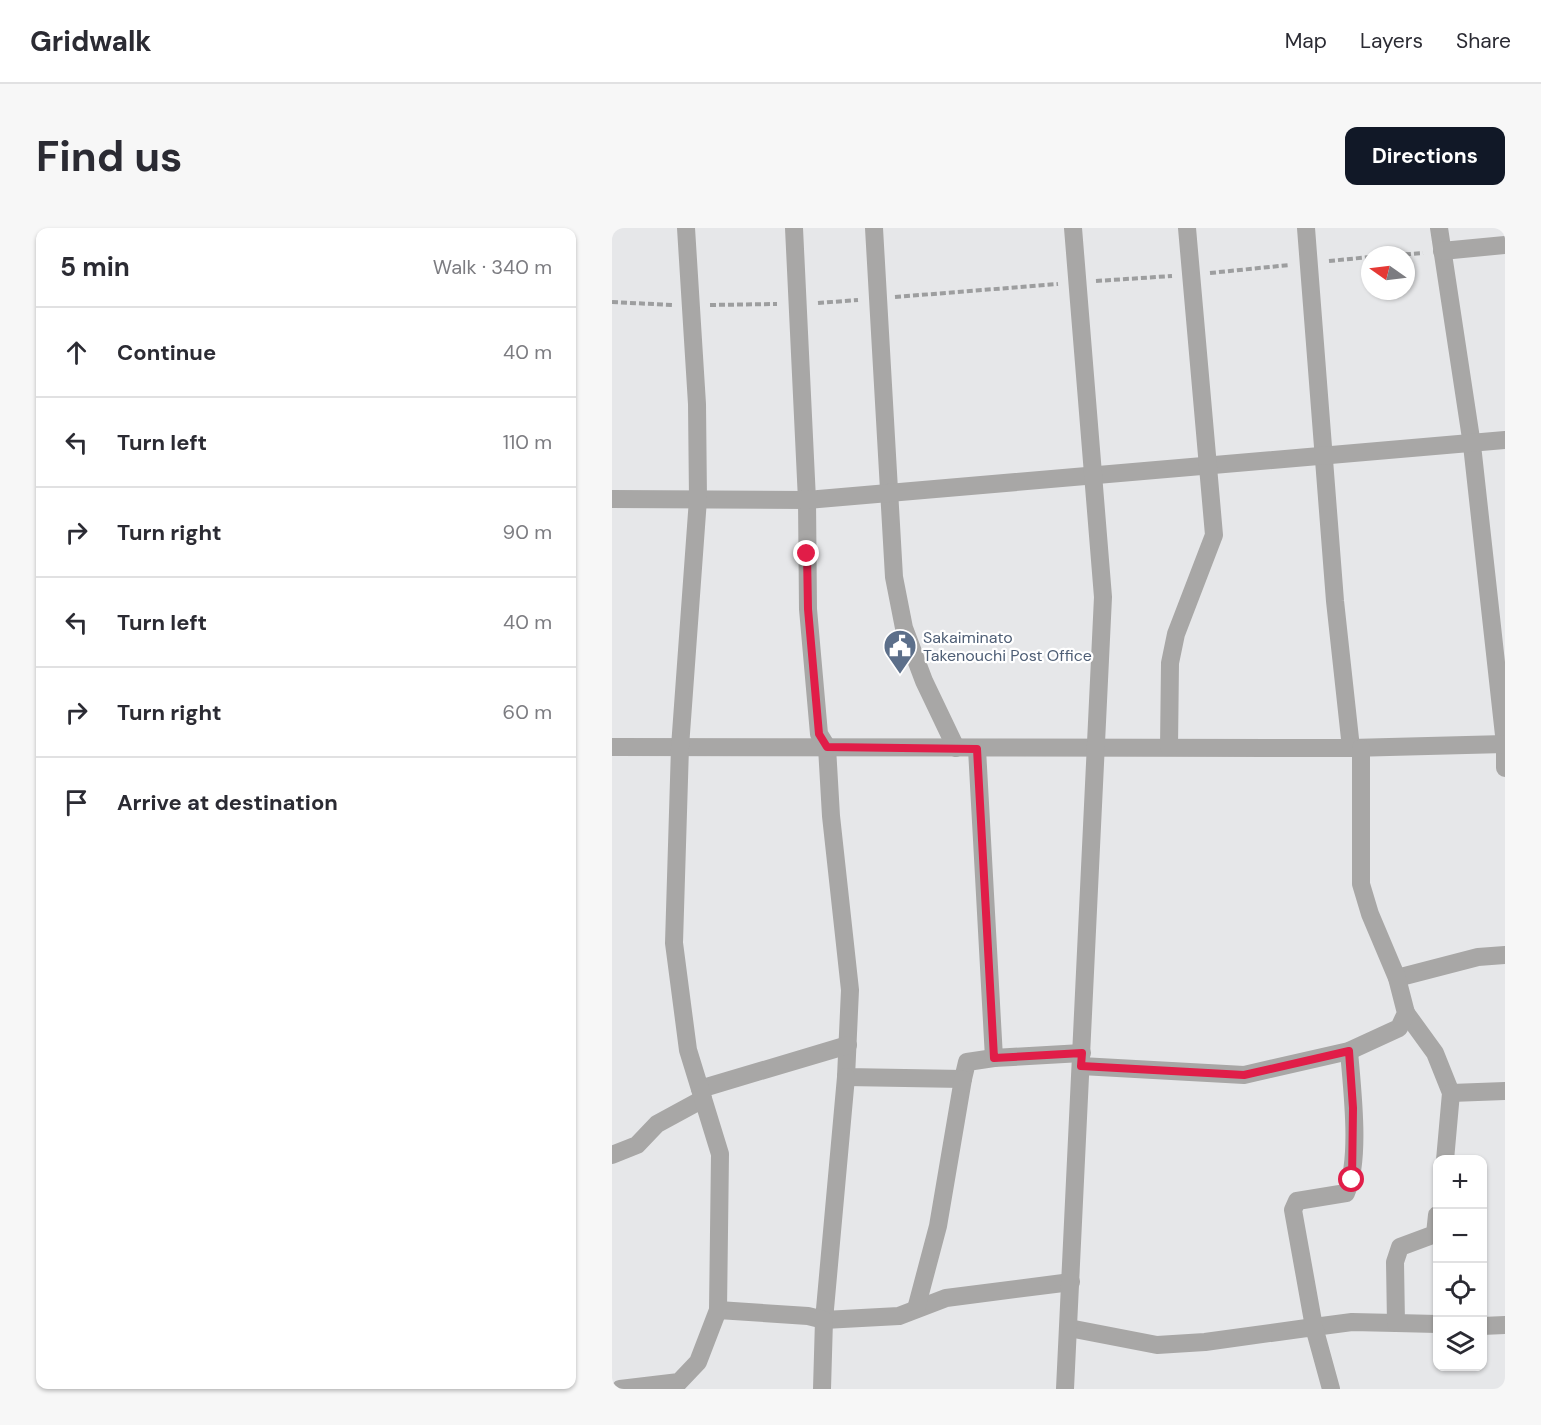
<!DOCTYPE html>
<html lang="en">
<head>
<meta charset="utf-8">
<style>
  body { margin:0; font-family:"DM Sans",sans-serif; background:#f7f7f7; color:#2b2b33 }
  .controls { position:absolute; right:18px; bottom:18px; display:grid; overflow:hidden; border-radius:12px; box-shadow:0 2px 4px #0004 }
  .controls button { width:54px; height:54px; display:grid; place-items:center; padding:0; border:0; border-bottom:2px solid #e1e1e2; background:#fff; color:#2b2b33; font:30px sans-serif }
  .compass { position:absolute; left:749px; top:18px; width:54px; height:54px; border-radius:50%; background:#fff; box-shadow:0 2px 4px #0004; rotate:284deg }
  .stop { position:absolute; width:18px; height:18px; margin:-14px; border:4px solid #e11d48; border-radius:50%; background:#fff }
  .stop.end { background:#e11d48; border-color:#fff; box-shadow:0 2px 6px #0008 }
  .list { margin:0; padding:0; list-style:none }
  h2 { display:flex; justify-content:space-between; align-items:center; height:78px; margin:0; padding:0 24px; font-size:26px }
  h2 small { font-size:20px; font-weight:400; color:#7c7c81 }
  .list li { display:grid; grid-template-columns:39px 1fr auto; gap:18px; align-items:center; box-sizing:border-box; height:90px; padding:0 24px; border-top:2px solid #e1e1e2 }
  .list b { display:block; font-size:22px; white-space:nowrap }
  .list em { font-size:20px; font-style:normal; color:#7c7c81 }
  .icon { flex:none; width:33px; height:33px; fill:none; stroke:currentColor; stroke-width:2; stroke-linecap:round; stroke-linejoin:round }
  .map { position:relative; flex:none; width:893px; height:1161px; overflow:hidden; border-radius:12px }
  header { display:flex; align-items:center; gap:36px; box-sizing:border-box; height:84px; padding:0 30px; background:#fff; border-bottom:2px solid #e1e1e2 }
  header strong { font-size:28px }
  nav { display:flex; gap:33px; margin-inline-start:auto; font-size:21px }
  .intro { display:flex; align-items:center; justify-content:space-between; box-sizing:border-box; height:144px; padding:0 36px }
  h1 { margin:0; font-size:42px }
  .button { padding:15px 27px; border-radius:12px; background:#111827; color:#fff; font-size:21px; font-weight:700 }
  main { display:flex; gap:36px; padding:0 36px }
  aside { flex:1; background:#fff; border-radius:12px; box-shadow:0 2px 4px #0004 }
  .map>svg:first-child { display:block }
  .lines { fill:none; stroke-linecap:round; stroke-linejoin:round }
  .path { stroke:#9d9e9f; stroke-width:4; stroke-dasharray:6 3; stroke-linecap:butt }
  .minor { stroke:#a8a7a6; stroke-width:18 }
  .route { stroke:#e11d48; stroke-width:8 }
  .labels { text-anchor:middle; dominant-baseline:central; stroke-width:4.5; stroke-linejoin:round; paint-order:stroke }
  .service-label { font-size:16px; fill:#4e5e75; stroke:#fff; text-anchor:start }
</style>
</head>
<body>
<header>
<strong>Gridwalk</strong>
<nav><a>Map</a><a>Layers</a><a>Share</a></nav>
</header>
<div class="intro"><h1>Find us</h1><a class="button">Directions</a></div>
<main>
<aside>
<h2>5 min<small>Walk · 340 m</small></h2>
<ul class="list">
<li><svg class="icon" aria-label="ahead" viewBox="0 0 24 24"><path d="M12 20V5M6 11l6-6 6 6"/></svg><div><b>Continue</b></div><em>40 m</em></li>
<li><svg class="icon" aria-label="left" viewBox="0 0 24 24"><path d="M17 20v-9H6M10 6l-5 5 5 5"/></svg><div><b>Turn left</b></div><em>110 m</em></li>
<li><svg class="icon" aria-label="right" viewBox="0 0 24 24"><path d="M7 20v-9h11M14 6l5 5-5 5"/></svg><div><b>Turn right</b></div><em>90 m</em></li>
<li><svg class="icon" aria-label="left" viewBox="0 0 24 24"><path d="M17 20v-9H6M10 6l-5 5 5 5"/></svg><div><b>Turn left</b></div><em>40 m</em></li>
<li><svg class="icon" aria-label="right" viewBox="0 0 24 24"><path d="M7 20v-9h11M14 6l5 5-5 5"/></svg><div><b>Turn right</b></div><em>60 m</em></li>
<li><svg class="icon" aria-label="arrive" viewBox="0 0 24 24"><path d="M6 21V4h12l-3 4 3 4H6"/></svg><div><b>Arrive at destination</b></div></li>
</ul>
</aside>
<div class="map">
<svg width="893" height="1161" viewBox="0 0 893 1161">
  <rect width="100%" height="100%" fill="#e6e7e9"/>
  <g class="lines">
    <!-- path -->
    <g class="path">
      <path d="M784,27L811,25"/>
      <path d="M717,33L758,29"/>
      <path d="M598,45L677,37"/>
      <path d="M484,53L560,48"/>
      <path d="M283,69L446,56"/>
      <path d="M0,74L60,77"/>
      <path d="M206,75L246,72"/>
      <path d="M98,77L165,76"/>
    </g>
    <!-- minor -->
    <g class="minor">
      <path d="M182,0L195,272L196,381L207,506L215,519L219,588L238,762L234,849L351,851L355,834L382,830"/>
      <path d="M262,0L282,349L292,400L312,453L344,520"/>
      <path d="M694,0L723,373L739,520"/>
      <path d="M827,0L860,217L893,516V540"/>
      <path d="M830,23L893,17"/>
      <path d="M0,271L195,272L893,212"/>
      <path d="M0,519L739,520L893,516"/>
      <path d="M557,519L558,435L564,406L602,307L575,0"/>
      <path d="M365,521L382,830L470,825"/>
      <path d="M785,750L866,729L893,727"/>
      <path d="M794,785L823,825L839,865L833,932"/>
      <path d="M737,823C740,861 749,931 734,965L685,973L681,982L702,1099L740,1094L784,1095"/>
      <path d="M469,838L632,847L737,823L787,800L794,785L785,750L758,686L749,656V520"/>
      <path d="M234,849L212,1092L287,1088L334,1070L459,1054"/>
      <path d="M88,861L236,817"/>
      <path d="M839,865L893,863"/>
      <path d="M0,927L25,917L45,896L91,871"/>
      <path d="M825,987L823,1006L788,1019L783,1034L784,1095L825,1096"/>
      <path d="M304,1081L326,998L351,851"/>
      <path d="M106,1082L196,1088L212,1092L210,1161"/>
      <path d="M870,1098L893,1097"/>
      <path d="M457,1100L545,1117L593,1114L702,1099L719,1161"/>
      <path d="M8,1161L67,1154L86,1134L106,1082L108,926L76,822L62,715L68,519L86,271L85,176L74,0"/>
      <path d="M453,1161L491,369L461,0"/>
    </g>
  </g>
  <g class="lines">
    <!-- route -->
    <path class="route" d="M195,326L196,381L207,506L215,519L365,521L382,830L470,825L469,838L632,847L737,823L741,880L740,952"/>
  </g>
  <!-- icons -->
  <defs>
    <g id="civic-pin" transform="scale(1.725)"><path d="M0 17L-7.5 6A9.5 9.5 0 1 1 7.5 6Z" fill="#5c6f8a" stroke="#fff"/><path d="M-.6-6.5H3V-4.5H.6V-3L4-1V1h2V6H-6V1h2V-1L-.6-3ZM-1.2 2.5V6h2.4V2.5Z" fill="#fff"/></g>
  </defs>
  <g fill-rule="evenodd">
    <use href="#civic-pin" x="288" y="418"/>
  </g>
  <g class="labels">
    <!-- service labels -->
    <g class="service-label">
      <text x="311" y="409">Sakaiminato<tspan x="311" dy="18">Takenouchi Post Office</tspan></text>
    </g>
  </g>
</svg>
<div class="controls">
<button>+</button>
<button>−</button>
<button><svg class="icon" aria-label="locate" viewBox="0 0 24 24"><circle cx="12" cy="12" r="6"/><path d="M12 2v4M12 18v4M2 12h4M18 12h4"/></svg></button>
<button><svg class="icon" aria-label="layers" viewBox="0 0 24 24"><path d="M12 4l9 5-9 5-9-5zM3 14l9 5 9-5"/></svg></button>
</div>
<svg class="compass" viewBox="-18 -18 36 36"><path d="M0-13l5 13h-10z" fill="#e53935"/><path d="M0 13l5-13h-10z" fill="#7c7c81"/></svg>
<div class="stop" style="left:740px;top:952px"></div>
<div class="stop end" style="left:195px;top:326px"></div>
</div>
</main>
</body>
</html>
